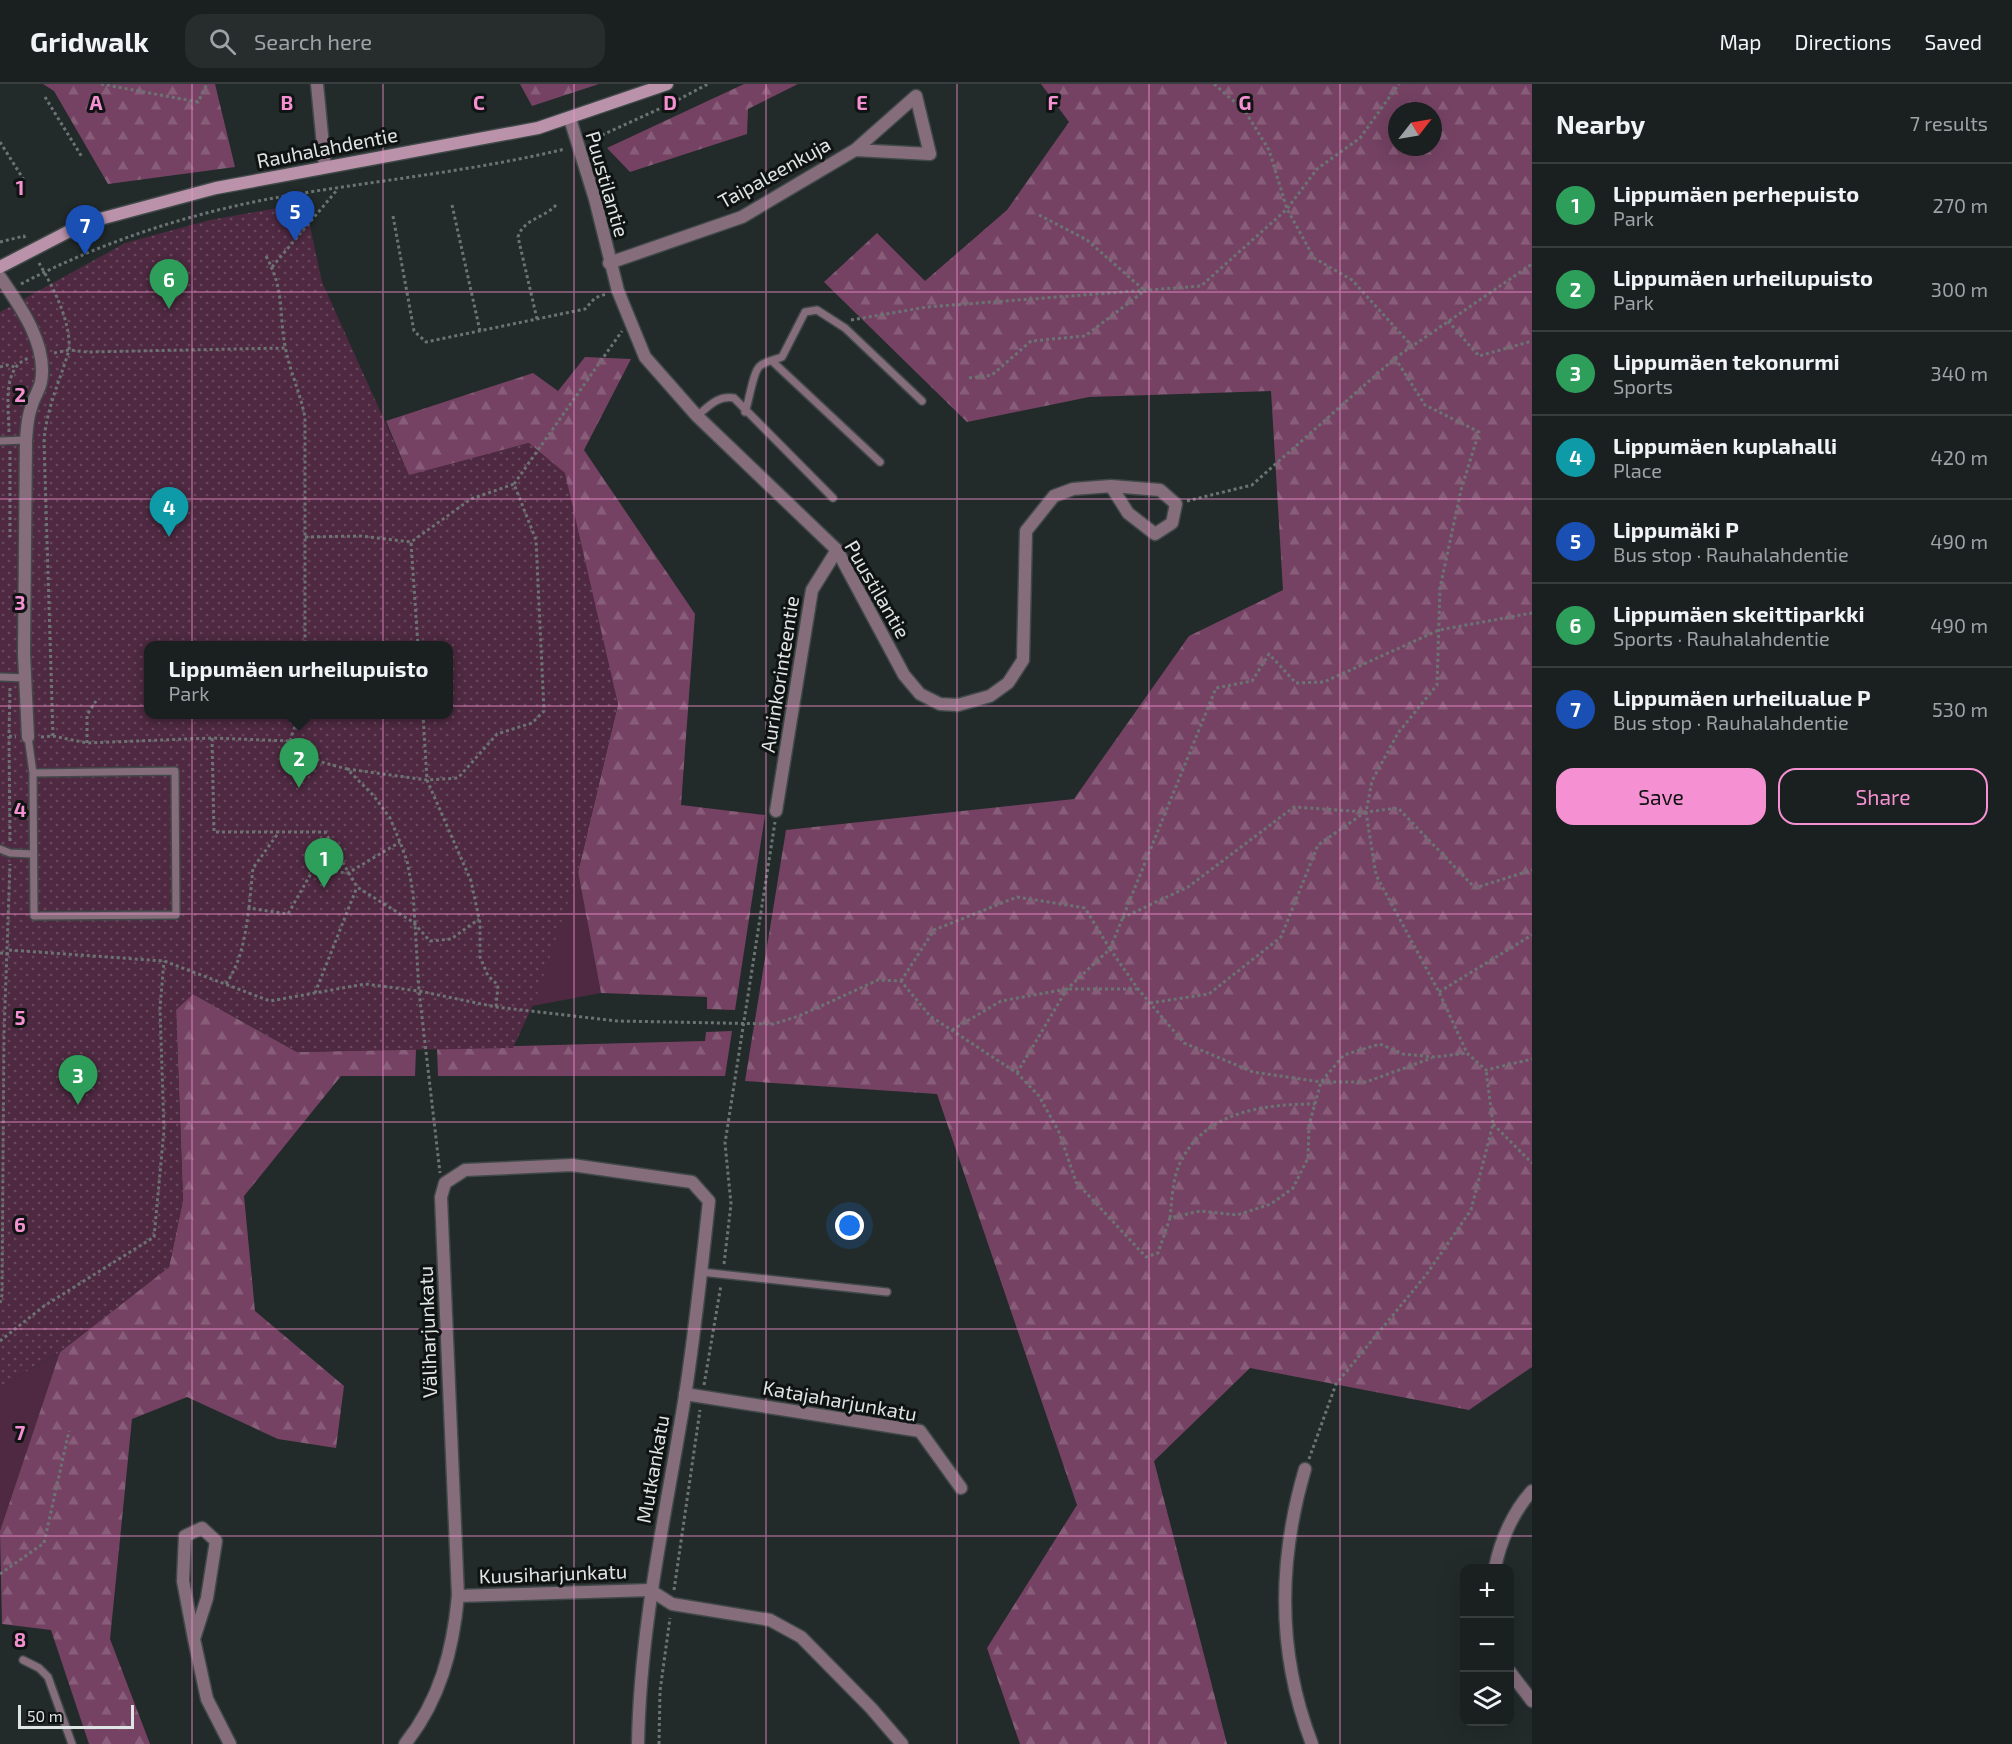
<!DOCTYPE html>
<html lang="en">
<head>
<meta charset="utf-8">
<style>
  body { margin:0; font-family:"Exo 2",sans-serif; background:#272d2d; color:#f1f3f6 }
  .controls { position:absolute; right:18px; bottom:18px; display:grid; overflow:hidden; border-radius:12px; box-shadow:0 6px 24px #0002 }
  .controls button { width:54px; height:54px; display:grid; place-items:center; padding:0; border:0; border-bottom:2px solid #383e3e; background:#1a2020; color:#f1f3f6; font:30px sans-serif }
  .compass { position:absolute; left:1388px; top:18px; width:54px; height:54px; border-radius:50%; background:#1a2020; box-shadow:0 6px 24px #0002; rotate:59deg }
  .scale { position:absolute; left:18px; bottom:15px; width:116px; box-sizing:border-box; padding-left:6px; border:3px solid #dfe4e4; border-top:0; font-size:16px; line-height:21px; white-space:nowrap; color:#dfe4e4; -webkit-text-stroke:4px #0f1312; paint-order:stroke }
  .you { position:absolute; left:850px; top:1142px; width:21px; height:21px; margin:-15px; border:4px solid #fff; border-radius:50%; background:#1a73e8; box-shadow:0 0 0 9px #1a73e833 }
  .badge { display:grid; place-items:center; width:39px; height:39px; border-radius:50%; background:#f591d2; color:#fff; font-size:20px; font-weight:700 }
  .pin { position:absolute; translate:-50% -50px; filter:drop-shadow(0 2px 3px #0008) }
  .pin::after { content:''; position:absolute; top:32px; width:21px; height:18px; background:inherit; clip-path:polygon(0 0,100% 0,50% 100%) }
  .popup { position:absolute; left:144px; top:557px; width:309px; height:78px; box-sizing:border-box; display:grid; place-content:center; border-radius:12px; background:#1a2020; filter:drop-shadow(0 2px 4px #0005); font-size:20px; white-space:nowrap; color:#9fa3a5 }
  .popup b { font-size:22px; color:#f1f3f6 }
  .popup::after { content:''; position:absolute; left:50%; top:100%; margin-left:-12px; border:12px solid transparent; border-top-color:#1a2020 }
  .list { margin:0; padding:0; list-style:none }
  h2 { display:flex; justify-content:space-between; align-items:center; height:78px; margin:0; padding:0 24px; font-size:26px }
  h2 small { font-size:20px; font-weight:400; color:#9fa3a5 }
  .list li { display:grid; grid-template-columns:39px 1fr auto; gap:18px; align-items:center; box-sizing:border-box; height:84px; padding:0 24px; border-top:2px solid #383e3e }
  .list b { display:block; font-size:22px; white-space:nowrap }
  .list p { margin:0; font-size:20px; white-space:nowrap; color:#9fa3a5 }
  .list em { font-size:20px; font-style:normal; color:#9fa3a5 }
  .actions { display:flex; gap:12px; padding:18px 24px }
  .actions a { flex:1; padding:14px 0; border:2px solid #f591d2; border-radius:18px; text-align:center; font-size:21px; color:#f591d2 }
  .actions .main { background:#f591d2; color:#111 }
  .icon { flex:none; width:33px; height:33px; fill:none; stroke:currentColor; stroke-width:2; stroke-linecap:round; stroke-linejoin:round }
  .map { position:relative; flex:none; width:1532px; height:1660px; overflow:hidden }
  header { display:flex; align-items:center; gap:36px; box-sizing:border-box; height:84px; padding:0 30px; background:#1a2020; border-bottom:2px solid #383e3e }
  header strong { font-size:28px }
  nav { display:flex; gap:33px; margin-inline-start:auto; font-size:21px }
  .search { width:420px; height:54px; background:#272d2d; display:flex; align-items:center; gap:15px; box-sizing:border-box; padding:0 21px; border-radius:18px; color:#9fa3a5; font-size:22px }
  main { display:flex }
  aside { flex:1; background:#1a2020 }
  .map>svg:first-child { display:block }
  .green { fill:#4e2941 }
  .forest { fill:url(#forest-firs); fill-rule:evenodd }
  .park { fill:url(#park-dots); fill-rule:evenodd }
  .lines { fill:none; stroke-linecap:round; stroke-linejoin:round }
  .lane-casing { stroke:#404948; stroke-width:10 }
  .street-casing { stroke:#404948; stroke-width:15 }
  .secondary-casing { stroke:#404948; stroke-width:15 }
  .path { stroke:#6c7473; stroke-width:3; stroke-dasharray:3 3; stroke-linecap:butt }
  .lane { stroke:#856d7c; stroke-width:7 }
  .street { stroke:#856d7c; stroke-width:12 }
  .secondary { stroke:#ba93ab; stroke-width:12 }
  .grid { fill:none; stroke:#f591d2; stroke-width:1.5; stroke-opacity:0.55 }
  .labels { text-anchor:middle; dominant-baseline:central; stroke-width:6; stroke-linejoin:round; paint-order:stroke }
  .street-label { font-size:20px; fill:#dfe4e4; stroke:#0f1312 }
  .grid-label { font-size:20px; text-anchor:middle; font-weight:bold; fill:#f591d2; stroke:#0f1312; stroke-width:6; stroke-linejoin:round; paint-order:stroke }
</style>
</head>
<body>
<header>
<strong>Gridwalk</strong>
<div class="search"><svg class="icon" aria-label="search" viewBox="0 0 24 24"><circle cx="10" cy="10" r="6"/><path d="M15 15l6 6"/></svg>Search here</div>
<nav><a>Map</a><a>Directions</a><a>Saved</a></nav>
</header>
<main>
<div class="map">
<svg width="1532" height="1660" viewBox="0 0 1532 1660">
  <defs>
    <pattern id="forest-firs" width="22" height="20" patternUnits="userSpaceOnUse" patternTransform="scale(1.5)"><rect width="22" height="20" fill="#754263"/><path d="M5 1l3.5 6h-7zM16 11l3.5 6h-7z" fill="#885d79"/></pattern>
    <pattern id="park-dots" width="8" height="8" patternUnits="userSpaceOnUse" patternTransform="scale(1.5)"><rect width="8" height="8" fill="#4e2941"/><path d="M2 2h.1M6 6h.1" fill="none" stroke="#67485c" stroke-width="1.8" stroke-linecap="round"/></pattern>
  </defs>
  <rect width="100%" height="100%" fill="#222b2a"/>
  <!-- green -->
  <g class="green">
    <path d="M578,788L601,909L532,922Z"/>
    <path d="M60,1268L0,1447V1303Z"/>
  </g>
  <!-- forest -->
  <g class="forest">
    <path d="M43,0H215L235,83L108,100L54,7Z"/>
    <path d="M520,0H599L532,22Z"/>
    <path d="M744,0H798L748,25L747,50L630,88L607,64Z"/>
    <path d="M1041,0H1532V1283L1469,1326L1250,1284L1154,1377L1227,1660H1020L987,1564L1077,1421L937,1010L745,997L786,746L1074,715L1189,552L1283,506L1271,307L1089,313L967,338L824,198L877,149L925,197L1007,126L1069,38ZM1397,27H1433V63H1397Z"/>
    <path d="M585,273L631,275L584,366L695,530L681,721L765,731L735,926L707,925V913L601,909L578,788L618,620L529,359L409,392L386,337L533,289L558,307Z"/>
    <path d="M193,910L297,968L416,965L415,992H341L244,1112L255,1227L344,1302L336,1364L278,1355L187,1313L132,1335L110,1555L150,1660H89L51,1546L2,1540L0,1447L60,1268L169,1183L183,1116L176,925Z"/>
    <path d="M732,947L725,992H438L437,964L705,957L706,948Z"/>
  </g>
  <!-- park -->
  <path class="park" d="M305,119L322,198L409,391L529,359L565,389L618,620L578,788L536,914L513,964L297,968L193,910L176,926L183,1117L169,1183L60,1268L0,1303V228L125,159L210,136ZM149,562H449V630H149Z"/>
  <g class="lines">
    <!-- lane casing -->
    <g class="lane-casing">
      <g id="lane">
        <path d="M772,277L880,378"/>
        <path d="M745,328C749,318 753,287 760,282C765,277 775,276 782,273L805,228L817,226L845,244L922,317"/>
        <path d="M697,332C709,322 718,311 734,314L833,414"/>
        <path d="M0,357L26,356"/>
        <path d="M0,593L25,594"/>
        <path d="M28,653L33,689L175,687L176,831L34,832L33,689"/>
        <path d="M0,765L10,769L32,770"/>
        <path d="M701,1188L887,1208"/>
        <path d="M23,1576L39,1584L48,1593L72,1660"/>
      </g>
    </g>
    <!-- street casing -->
    <g class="street-casing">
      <g id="street">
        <path d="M317,0L325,82"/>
        <path d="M570,35L595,115L618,207L645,273L697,332L837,466L904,591L920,610L940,620L958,621L990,612L1008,599L1023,576L1026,447L1054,412L1073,405L1111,402L1160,406L1176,420L1172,439L1155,450L1128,429L1111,402"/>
        <path d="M609,179L742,133L855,66L916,12L930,70L855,66"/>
        <path d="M0,193C20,222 48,261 41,298C39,307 33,315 31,324C27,335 27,345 26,356L24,570L28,653"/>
        <path d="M776,727L812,506L837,466"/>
        <path d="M685,1310L920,1347L961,1404"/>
        <path d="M1305,1385C1278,1477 1277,1570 1312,1660"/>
        <path d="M1495,1484C1500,1458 1513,1427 1532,1407"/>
        <path d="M458,1512L650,1506L672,1520L770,1536L801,1553L871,1624L902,1660"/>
        <path d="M194,1555L207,1514L216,1457L202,1444L185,1452L183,1497L194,1555L207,1615L230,1660"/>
        <path d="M1510,1588L1532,1617"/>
        <path d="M405,1660C440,1616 453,1566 458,1512L441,1113L445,1099L465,1086L572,1081L692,1098L709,1117C702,1182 695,1247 685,1312C666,1429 640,1541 638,1660"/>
      </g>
    </g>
    <!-- secondary casing -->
    <g class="secondary-casing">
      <path id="secondary" d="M0,183L85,139L216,104L538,44L667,0"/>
    </g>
    <!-- path -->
    <g class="path">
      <path d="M101,0L198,18L207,0"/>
      <path d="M1214,0L1245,27L1269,66L1287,125L1314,174L1352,196L1412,262"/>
      <path d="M45,13L82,73"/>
      <path d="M591,56L670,20L708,0"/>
      <path d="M0,58L24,96"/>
      <path d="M452,121L480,247"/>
      <path d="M1039,131L1087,156L1145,207"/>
      <path d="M393,132L414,247L426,258L585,225L595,214L606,210"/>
      <path d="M0,158L24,152L25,155"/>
      <path d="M266,172C286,209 278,230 286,267C291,290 301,311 305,334V562"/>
      <path d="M39,179C53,203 71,237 69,266L87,268L285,264"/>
      <path d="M272,183L337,106"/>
      <path d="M21,200C99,159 187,130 274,114C370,97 469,88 565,65"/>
      <path d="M537,235L518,153C523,135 545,134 557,120"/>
      <path d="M851,236L927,223L1201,202L1287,125L1317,85L1360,54L1399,0"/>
      <path d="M1448,237L1479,272L1532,257"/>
      <path d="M1395,274L1425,321L1479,348L1461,406L1440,504L1437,601L1398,649L1372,697L1366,728L1376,791L1439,908L1467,969L1486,986L1532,975"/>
      <path d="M0,283L7,281L15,283"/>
      <path d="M969,294L992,291L1031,257L1085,252L1143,208"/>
      <path d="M9,348C9,325 1,283 29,274"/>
      <path d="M10,367V453"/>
      <path d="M514,400L622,247"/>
      <path d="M1187,417L1252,401L1395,274L1532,180"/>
      <path d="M305,453L361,452L411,458"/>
      <path d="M10,604L9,652L16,653"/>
      <path d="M423,630L427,696L471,797L480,839V873L488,892L498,901L496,923"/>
      <path d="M9,652L10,758"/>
      <path d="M53,652L44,358C46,325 60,297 69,266L54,269"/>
      <path d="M41,653L53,652L87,659L212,654L290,657L321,678L347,685L373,711L390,734L400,758L407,777L413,808L419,907L440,1089"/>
      <path d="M212,654L214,748H325L357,803L413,838L430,857L451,855L479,835"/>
      <path d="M290,657L299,630"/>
      <path d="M87,659V631L96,617"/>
      <path d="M347,685L427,696L458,694L497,650L532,639L544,627L536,456L514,400L471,415L411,458L418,562"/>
      <path d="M249,824L253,784L279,748"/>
      <path d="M1122,834L1188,803L1294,723L1366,728L1398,724L1475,804L1532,786"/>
      <path d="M1110,865L1216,604L1252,597L1269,570L1296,599L1324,598L1439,546L1532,529"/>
      <path d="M9,866L164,877L270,917L365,900L419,907L496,923L617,937L773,940L799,932L878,896L901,897L930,932L1017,989L1039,1012L1059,1048L1076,1098L1146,1173L1158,1169L1170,1134L1200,1127L1237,1131L1271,1120L1293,1104L1308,1074L1309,1041L1321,998L1344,971L1380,960L1403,970L1435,973L1467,969"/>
      <path d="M0,869L9,870"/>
      <path d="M901,897L934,846L1017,813L1085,824L1110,865"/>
      <path d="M226,900C242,876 245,852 249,824L288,830L313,786L348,789L400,758"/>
      <path d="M1439,908L1532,851"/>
      <path d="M315,909L357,803"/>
      <path d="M1150,919L1209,910L1281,853L1318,761L1364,729"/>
      <path d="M952,946L1001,917L1067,905H1138"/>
      <path d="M1017,989L1067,905L1110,865L1138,905L1184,959L1253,988L1321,998H1366L1432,974"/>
      <path d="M1493,1040L1532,1079"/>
      <path d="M1170,1134C1172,1118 1172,1100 1178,1084C1200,1028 1263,1020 1315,1020"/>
      <path d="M724,1180L731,1120L725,1059L775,738"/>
      <path d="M0,1219L2,1211L4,950L10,780"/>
      <path d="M0,1257L44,1222L154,1153L164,1046L160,924L164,877"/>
      <path d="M704,1301L721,1201"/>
      <path d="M1309,1375L1336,1300L1426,1191L1471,1126L1493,1040L1486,986"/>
      <path d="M0,1490L44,1459L69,1347"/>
      <path d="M674,1506L700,1326"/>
      <path d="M659,1660L660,1607L670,1534"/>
    </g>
    <!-- lane -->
    <use href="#lane" class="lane"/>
    <!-- street -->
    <use href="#street" class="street"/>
    <!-- secondary -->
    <use href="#secondary" class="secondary"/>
  </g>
  <!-- grid -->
  <path class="grid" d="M192,0V1660M383,0V1660M574,0V1660M766,0V1660M957,0V1660M1149,0V1660M1340,0V1660M0,208H1532M0,415H1532M0,622H1532M0,830H1532M0,1038H1532M0,1245H1532M0,1452H1532"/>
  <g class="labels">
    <!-- street labels -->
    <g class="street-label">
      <text transform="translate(327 63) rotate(-11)">Rauhalahdentie</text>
      <text transform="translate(774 88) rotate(-29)">Taipaleenkuja</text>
      <text transform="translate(608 100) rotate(74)">Puustilantie</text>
      <text transform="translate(878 505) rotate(60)">Puustilantie</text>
      <text transform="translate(779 590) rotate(-81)">Aurinkorinteentie</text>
      <text transform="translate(427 1248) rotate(-92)">Väliharjunkatu</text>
      <text transform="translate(840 1316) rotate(10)">Katajaharjunkatu</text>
      <text transform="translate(652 1385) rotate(-80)">Mutkankatu</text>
      <text transform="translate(553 1489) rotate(-2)">Kuusiharjunkatu</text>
    </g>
  </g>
  <g class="grid-label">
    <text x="96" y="26">A</text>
    <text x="287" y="26">B</text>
    <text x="479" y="26">C</text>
    <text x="670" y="26">D</text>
    <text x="862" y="26">E</text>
    <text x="1053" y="26">F</text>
    <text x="1245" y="26">G</text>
    <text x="20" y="111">1</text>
    <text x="20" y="318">2</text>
    <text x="20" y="526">3</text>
    <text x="20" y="733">4</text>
    <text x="20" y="941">5</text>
    <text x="20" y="1148">6</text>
    <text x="20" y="1356">7</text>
    <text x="20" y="1563">8</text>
  </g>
</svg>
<div class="controls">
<button>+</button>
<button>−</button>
<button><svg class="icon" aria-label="layers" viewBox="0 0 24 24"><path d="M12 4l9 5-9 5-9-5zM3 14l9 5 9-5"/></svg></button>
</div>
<svg class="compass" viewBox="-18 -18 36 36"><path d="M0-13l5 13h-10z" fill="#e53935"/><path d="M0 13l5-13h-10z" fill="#9fa3a5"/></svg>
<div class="scale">50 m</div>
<div class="you"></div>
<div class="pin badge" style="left:324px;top:804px;background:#2e9e5b">1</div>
<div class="pin badge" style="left:299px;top:704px;background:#2e9e5b">2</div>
<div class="popup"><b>Lippumäen urheilupuisto</b>Park</div>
<div class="pin badge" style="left:78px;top:1021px;background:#2e9e5b">3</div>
<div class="pin badge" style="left:169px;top:453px;background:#0f9aa8">4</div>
<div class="pin badge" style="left:295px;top:157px;background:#1a4fb4">5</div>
<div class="pin badge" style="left:169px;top:225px;background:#2e9e5b">6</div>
<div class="pin badge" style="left:85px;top:171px;background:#1a4fb4">7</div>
</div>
<aside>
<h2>Nearby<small>7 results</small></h2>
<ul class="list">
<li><span class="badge" style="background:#2e9e5b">1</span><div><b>Lippumäen perhepuisto</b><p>Park</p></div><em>270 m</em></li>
<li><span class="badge" style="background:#2e9e5b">2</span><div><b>Lippumäen urheilupuisto</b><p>Park</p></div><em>300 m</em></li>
<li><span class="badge" style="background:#2e9e5b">3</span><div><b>Lippumäen tekonurmi</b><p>Sports</p></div><em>340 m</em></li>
<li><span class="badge" style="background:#0f9aa8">4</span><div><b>Lippumäen kuplahalli</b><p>Place</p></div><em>420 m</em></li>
<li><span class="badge" style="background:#1a4fb4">5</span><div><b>Lippumäki P</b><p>Bus stop · Rauhalahdentie</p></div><em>490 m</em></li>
<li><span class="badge" style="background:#2e9e5b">6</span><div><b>Lippumäen skeittiparkki</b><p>Sports · Rauhalahdentie</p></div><em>490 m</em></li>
<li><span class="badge" style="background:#1a4fb4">7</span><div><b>Lippumäen urheilualue P</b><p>Bus stop · Rauhalahdentie</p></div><em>530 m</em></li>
</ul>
<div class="actions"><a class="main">Save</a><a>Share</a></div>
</aside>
</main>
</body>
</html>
